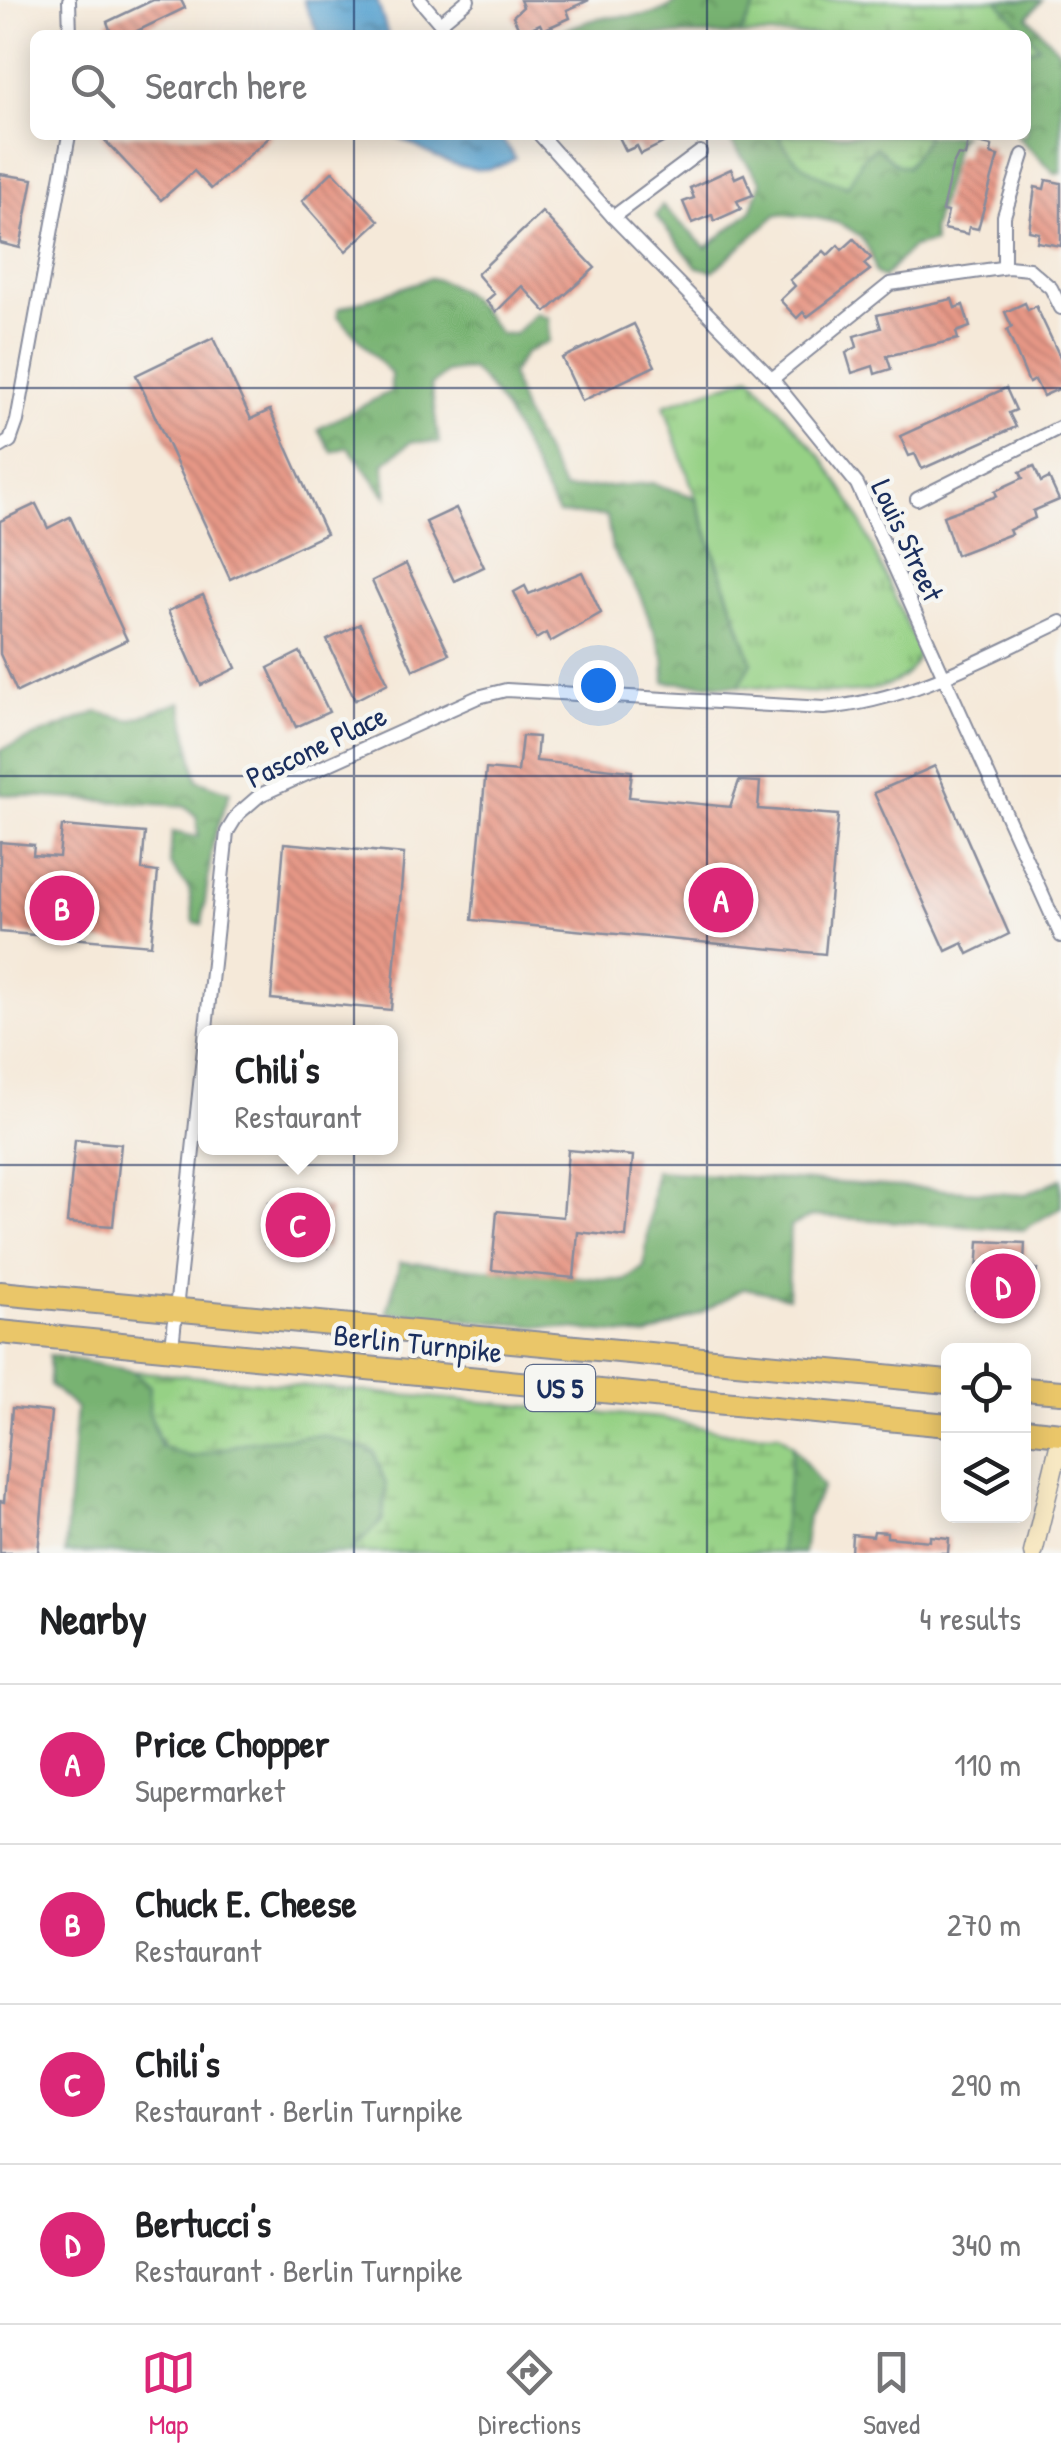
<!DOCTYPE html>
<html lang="en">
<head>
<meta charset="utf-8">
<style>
  body { margin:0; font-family:"Patrick Hand",sans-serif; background:#f2f2f2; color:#202124 }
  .controls { position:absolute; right:30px; bottom:30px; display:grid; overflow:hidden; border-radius:15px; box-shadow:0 5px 25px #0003 }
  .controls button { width:90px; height:90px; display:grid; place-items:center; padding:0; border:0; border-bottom:2px solid #e0e0e0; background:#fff; color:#202124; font:50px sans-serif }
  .you { position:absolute; left:598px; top:685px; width:35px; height:35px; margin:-25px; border:8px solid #fff; border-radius:50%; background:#1a73e8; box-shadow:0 0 0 15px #1a73e833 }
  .badge { display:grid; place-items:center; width:65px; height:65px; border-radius:50%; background:#db2777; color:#fff; font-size:32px; font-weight:700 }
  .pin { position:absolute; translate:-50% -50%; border:5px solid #fff; box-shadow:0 2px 10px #0006 }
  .popup { position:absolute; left:198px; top:1025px; width:200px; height:130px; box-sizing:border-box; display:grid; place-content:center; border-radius:15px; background:#fff; filter:drop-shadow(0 2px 8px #0005); font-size:32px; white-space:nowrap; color:#757577 }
  .popup b { font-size:38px; color:#202124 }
  .popup::after { content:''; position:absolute; left:50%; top:100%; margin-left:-20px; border:20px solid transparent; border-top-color:#fff }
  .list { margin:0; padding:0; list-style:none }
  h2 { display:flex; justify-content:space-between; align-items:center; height:130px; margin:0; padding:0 40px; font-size:42px }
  h2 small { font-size:32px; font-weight:400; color:#757577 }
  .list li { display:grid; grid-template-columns:65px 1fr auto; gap:30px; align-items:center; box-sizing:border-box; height:160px; padding:0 40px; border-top:2px solid #e0e0e0 }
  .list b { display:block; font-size:38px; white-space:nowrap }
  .list p { margin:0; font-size:32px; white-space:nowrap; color:#757577 }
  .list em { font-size:32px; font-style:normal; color:#757577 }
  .icon { flex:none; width:55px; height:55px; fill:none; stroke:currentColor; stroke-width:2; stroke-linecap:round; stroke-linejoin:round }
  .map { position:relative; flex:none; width:1061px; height:1553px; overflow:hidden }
  .search { position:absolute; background:#fff; box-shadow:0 5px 25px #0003; left:30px; right:30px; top:30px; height:110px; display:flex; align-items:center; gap:25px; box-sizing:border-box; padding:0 35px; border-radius:15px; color:#757577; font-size:38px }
  .sheet { height:770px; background:#fff }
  nav { display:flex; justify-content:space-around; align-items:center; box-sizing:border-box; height:140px; border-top:2px solid #e0e0e0; background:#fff; font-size:28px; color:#757577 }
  nav a { display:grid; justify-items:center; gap:5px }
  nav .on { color:#db2777 }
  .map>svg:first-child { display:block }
  .grass { fill:url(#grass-tufts); stroke:#588072; stroke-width:2.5 }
  .forest { fill:url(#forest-crowns); stroke:#4a7168; stroke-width:2.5 }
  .wetland { fill:url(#wetland-marsh); stroke:#588072; stroke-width:2.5 }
  .water { fill:url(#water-ripples); stroke:#3a6997; stroke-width:2.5 }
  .building { fill:url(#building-back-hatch) }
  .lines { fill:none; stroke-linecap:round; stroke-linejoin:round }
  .street-casing { stroke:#888c9c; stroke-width:16 }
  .secondary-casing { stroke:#888c9c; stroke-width:21 }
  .highway-casing { stroke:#888c9c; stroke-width:26 }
  .street { stroke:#fff; stroke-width:12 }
  .secondary { stroke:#f7e8c3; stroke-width:18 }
  .highway { stroke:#eac669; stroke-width:22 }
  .grid { fill:none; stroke:#1b2f5e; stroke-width:2.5; stroke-opacity:0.55 }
  .labels { text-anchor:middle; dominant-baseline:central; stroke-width:9; stroke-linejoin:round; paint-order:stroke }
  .shield { fill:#f6f6f2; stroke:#5d6b8a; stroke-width:2.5 }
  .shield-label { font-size:28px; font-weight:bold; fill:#1b2f5e }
  .street-label { font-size:30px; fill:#1b2f5e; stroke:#f6f6f2 }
</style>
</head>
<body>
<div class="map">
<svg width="1061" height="1553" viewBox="0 0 1061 1553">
  <defs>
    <pattern id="grass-tufts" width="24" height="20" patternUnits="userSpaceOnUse" patternTransform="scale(2.5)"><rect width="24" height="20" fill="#96d185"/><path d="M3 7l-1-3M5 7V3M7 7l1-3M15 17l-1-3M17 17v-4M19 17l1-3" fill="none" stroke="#7aaa70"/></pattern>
    <pattern id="forest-crowns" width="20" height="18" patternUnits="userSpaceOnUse" patternTransform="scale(2.5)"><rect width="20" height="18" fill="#78b372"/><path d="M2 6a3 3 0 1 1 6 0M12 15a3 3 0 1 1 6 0" fill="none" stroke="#629261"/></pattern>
    <pattern id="wetland-marsh" width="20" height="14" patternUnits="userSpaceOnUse" patternTransform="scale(2.5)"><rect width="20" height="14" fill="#96d185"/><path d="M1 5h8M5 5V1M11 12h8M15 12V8" fill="none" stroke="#7aaa70"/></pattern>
    <pattern id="water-ripples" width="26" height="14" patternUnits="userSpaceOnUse" patternTransform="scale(2.5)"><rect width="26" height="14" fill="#58a3d0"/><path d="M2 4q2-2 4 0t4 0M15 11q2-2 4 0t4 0" fill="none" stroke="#4885ac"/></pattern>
    <pattern id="building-back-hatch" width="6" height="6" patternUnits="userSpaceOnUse" patternTransform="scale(2.5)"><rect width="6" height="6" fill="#e79886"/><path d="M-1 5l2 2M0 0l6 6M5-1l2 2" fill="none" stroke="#ba7c71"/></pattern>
  </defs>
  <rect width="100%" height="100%" fill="#f6f6f2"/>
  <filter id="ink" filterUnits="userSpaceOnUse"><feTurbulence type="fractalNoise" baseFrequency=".01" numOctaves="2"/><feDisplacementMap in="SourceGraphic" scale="20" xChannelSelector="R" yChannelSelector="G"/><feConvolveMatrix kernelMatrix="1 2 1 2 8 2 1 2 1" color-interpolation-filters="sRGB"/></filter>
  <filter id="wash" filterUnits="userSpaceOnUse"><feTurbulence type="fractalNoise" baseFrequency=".0048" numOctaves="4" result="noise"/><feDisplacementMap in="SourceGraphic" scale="40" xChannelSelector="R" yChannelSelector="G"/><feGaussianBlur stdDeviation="2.25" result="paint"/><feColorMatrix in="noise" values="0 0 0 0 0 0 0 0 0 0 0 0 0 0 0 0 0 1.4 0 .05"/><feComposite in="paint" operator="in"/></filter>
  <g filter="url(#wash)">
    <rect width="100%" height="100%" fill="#f5e9d9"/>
    <!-- grass -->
    <path class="grass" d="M751,376L823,459L854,507L919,651C908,713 786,689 739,686L752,662L664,405Z"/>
    <!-- forest -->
    <g class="forest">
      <path d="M679,0L759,1L740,35H548C567,31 585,20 603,18C634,14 653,21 679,0Z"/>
      <path d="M997,0H1042L1028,17L1061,53V173H1055L1016,135H1026V51L1038,46Z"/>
      <path d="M726,135H779C792,164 818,177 847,186L863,157L877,146L896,164L907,167L928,135H962L958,138L932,231L934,242L912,247L883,278L875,272C870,219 821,217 777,214L713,271L697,267L656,216L662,205L706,248L751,211L761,182Z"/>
      <path d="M430,278C464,284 479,308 500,334H515L536,313L549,318V341L525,353L511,374L523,412L564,490L652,483L695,497L752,662L739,686L665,682L664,657L639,593L612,550L607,516L558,514C531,470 509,399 471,369L446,372L431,386L439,443L412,441L384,463L387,497L348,447L332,452L318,429L391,391V374L338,316V309Z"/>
      <path d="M181,702L197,780L230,792L213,841L202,924L194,922L189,889L170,864L172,832L198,837L197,817L185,806L0,794V750L97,712L131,720Z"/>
      <path d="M655,1171L1024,1195L1061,1179V1207L1023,1230L812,1216L790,1227L788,1297L745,1288L697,1315L647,1336L387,1313L400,1262L624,1281L644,1267Z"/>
      <path d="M49,1355L133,1371L150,1386L149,1412L161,1447L192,1457L250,1441L322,1435L374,1452L386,1484L383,1520L349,1553H65L76,1408L50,1385Z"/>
      <path d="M793,1445L823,1487L808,1516L803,1553H780Z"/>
    </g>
    <!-- wetland -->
    <g class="wetland">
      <path d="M759,0H997L1039,46L1026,51V35H740Z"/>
      <path d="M779,135H928L907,167L896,164L876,147L863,157L848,186C818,177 792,165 779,135Z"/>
      <path d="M133,1371L661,1418L728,1433L779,1434L793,1445L780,1553H349L383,1520L386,1484L374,1452L322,1435L250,1441L192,1457L162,1447L149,1412L150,1386Z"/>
    </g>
    <!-- water -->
    <g class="water">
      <path d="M303,0H377L388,35H319Z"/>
      <path d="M393,135H499L515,158C475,187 432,153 393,135Z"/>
    </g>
    <g id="blocks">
      <!-- building -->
      <g class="building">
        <path d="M153,0H181L185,8L129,35H112L107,22Z"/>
        <path d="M520,0H589L567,10L570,18L543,30L540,24L521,33L513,16L523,7Z"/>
        <path d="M100,135H272L211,189L194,171L161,200Z"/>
        <path d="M618,135H679L641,154L637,146L626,151Z"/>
        <path d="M968,141L992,146L991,154L998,156L978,229L969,227L968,234L944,229L948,212L942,211L952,167L958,155L965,156Z"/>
        <path d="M731,169L735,178L744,174L753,195L737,201L741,209L714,221L712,215L692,223L683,202L694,198L690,188Z"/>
        <path d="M333,171L379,221L346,251L302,201Z"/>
        <path d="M0,174L33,179L20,248L0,243Z"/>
        <path d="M1046,180L1061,183V246L1037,242L1039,233L1029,231L1035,187L1044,189Z"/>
        <path d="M542,212L595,268L546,312L522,286L496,312L486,301L494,294L477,274Z"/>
        <path d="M854,239L871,258L864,264L870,270L807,317L803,312L797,318L780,300L795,286L790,280L824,251L828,255L838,245L842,250Z"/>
        <path d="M952,299L955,308L963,305L970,327L956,332L958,339L887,356L891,369L875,374L873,366L852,373L846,353L857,347L854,336L881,328L877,315Z"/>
        <path d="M1025,303L1028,310L1036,306L1061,359V388L1043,396L1035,380L1029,383L1007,330L1012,327L1005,312Z"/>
        <path d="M634,324L655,366L582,401L562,358Z"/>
        <path d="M213,338L251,419L270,410L326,534L230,579L136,375Z"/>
        <path d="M1006,388L1016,410L1009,413L1016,427L922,469L915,454L909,456L900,436Z"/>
        <path d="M1034,466L1041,482L1049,478L1059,500L1033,511L1035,518L1009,530L1011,534L956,555L943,516L997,496L995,491L1023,478L1020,472Z"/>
        <path d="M36,504L48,528L70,517L127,640L17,692L0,654V521Z"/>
        <path d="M456,508L484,567L454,581L426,522Z"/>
        <path d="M406,564L449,654L413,670L372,581Z"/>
        <path d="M582,572L601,613L550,642L546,633L536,639L514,592L525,586L529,594Z"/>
        <path d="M203,595L236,668L201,685L168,611Z"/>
        <path d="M360,624L388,683L355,700L327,640Z"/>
        <path d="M300,652L329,712L296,727L268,668Z"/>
        <path d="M522,736L538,737L536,761L632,771L629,797L730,807L739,781L760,782L758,809L838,815L825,954L472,920L486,769L518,772Z"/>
        <path d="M935,766L1009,934L968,954L963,943L946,951L874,793Z"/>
        <path d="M62,826L145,833L142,870L158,872L151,945L0,932V842L34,845L33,855L59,857Z"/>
        <path d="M284,843L404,854L391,1010L271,999Z"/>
        <path d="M75,1140L121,1144L113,1226L67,1223Z"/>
        <path d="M568,1150L633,1156L626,1237L578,1232L574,1278L492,1270L497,1211L563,1217Z"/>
        <path d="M269,1203L330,1208L327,1248L265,1243Z"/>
        <path d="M979,1241L1025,1243L1024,1262L1038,1270L1016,1311L998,1301V1310L975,1309Z"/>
        <path d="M12,1408L51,1412L38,1553H0V1501L4,1502Z"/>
        <path d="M874,1531L887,1532V1537L930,1541V1536L949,1538L948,1553H851L852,1534L873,1536Z"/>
      </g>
    </g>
  </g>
  <g filter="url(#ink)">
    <use href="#blocks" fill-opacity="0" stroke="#888c9c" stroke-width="2.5"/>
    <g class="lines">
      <!-- street casing -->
      <g class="street-casing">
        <g id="street">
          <path d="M69,0L70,35"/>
          <path d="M420,0L450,35"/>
          <path d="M440,23L468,0"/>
          <path d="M540,135L613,217L772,379L857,484L1061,936"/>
          <path d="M613,217L700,152"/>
          <path d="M1004,267V216L1023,155"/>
          <path d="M772,379L890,284L1008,267L1029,269L1051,288L1061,308"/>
          <path d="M0,447L10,441L17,421L69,135"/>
          <path d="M917,499L1061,427"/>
          <path d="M172,1347L227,832L238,814L260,795L478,697L506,690L824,708C909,701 985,658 1061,622"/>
        </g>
      </g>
      <!-- secondary casing -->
      <g class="secondary-casing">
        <path id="secondary" d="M1033,1553L1061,1438"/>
      </g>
      <!-- highway casing -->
      <g class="highway-casing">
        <g id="highway">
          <path d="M0,1293L948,1382"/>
          <path d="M0,1332L948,1425"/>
          <path d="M1024,1389L1061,1392"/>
          <path d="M1024,1430L1061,1434"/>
        </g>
      </g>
      <!-- street -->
      <use href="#street" class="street"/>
      <!-- secondary -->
      <use href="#secondary" class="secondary"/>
      <!-- highway -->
      <use href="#highway" class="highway"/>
    </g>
  </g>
  <!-- grid -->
  <path class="grid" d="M354,0V35M707,0V35M354,135V1553M707,135V1553M0,388H1061M0,776H1061M0,1165H1061"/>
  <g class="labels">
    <!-- shield labels -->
    <rect class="shield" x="525" y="1365" width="70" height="46" rx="8"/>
    <g class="shield-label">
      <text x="560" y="1388">US 5</text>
    </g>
    <!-- street labels -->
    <g class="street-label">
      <text transform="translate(908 540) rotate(65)">Louis Street</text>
      <text transform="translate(316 746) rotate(-26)">Pascone Place</text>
      <text transform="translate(418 1343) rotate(6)">Berlin Turnpike</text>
    </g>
  </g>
</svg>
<div class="controls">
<button><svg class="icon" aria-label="locate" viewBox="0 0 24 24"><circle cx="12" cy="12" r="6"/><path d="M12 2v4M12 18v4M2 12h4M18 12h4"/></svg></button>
<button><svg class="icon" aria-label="layers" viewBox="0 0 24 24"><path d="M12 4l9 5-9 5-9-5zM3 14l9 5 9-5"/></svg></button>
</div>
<div class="you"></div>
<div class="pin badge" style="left:721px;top:900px">A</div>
<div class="pin badge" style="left:62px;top:908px">B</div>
<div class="pin badge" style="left:298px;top:1225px">C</div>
<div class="popup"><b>Chili's</b>Restaurant</div>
<div class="pin badge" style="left:1003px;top:1286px">D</div>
<div class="search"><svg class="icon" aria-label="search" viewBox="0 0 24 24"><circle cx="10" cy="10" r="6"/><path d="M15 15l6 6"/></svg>Search here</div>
</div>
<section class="sheet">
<h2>Nearby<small>4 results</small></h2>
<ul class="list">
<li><span class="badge">A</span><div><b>Price Chopper</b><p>Supermarket</p></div><em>110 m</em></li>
<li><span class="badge">B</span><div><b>Chuck E. Cheese</b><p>Restaurant</p></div><em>270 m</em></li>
<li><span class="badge">C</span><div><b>Chili's</b><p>Restaurant · Berlin Turnpike</p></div><em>290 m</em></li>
<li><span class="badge">D</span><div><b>Bertucci's</b><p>Restaurant · Berlin Turnpike</p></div><em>340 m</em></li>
</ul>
</section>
<nav>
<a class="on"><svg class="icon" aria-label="map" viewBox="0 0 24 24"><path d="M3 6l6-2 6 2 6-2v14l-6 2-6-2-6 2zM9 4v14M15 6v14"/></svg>Map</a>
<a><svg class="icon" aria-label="directions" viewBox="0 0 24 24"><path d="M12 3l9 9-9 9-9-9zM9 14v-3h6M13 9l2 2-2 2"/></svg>Directions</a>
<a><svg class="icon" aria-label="saved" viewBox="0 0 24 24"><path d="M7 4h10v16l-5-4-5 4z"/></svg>Saved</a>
</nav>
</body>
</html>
